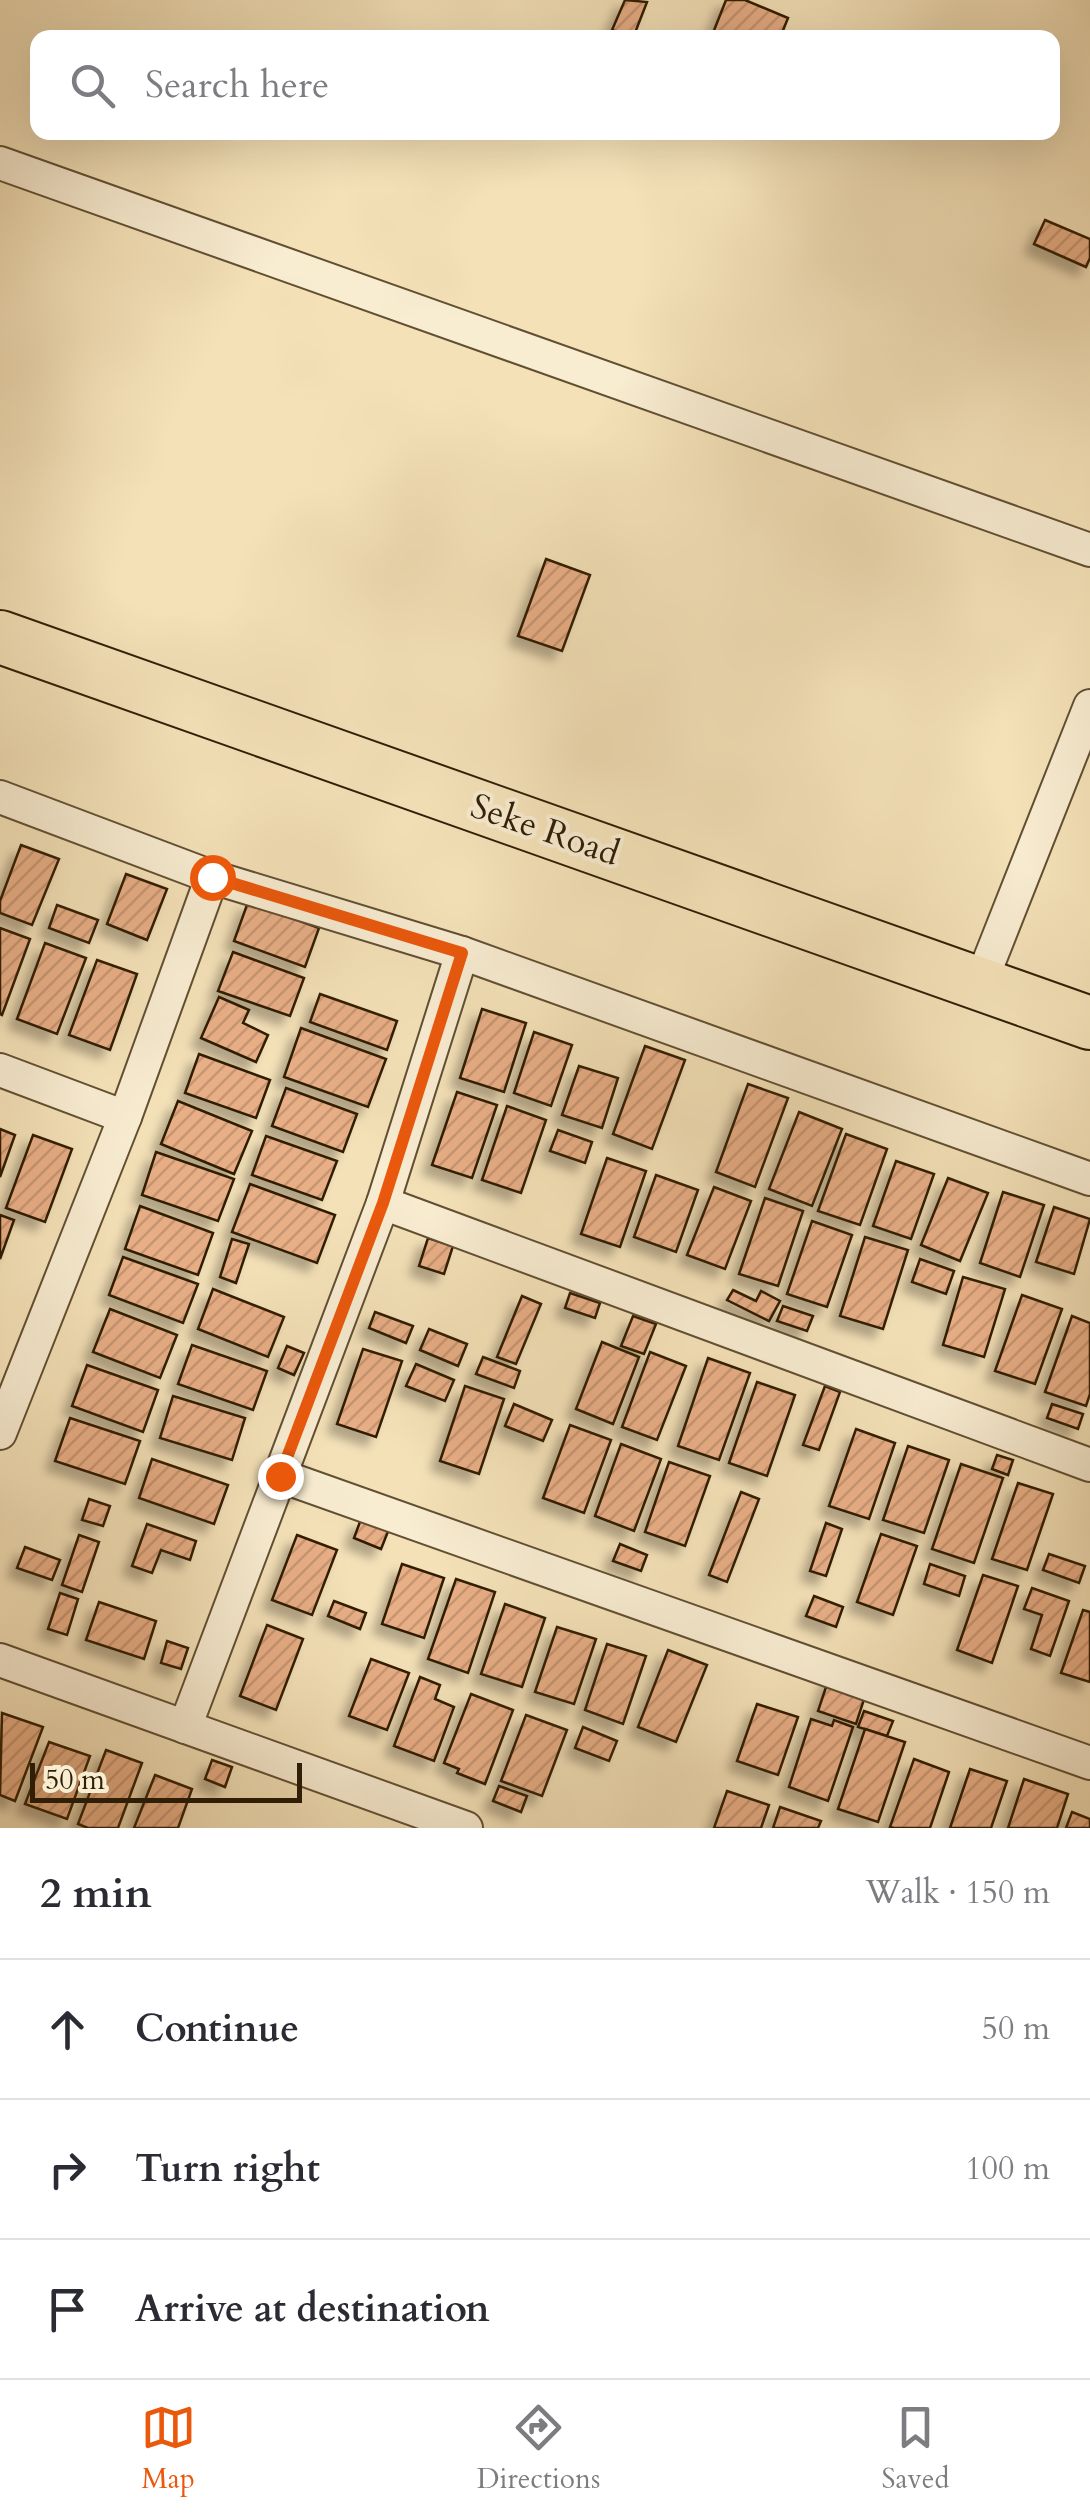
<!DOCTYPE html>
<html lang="en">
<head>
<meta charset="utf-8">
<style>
  body { margin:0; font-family:Cardo,serif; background:#f7f7f7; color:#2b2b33 }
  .scale { position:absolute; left:30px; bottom:25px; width:272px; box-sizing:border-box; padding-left:10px; border:5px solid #301e06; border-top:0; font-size:28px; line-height:35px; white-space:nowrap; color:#301e06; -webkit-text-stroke:8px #f8ecd1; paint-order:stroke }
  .stop { position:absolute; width:30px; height:30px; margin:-22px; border:8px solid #ea580c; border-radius:50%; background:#fff }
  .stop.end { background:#ea580c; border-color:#fff; box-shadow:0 2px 10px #0008 }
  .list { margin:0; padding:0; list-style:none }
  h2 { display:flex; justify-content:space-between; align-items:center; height:130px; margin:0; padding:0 40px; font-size:42px }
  h2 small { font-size:32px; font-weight:400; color:#7c7c81 }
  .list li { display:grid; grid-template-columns:65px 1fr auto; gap:30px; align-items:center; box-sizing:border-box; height:140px; padding:0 40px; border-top:2px solid #e1e1e2 }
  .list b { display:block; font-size:38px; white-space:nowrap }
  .list em { font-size:32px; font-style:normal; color:#7c7c81 }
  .icon { flex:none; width:55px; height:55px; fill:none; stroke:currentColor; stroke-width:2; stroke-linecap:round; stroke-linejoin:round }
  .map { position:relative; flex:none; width:1090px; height:1828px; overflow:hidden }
  .search { position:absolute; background:#fff; box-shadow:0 10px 40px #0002; left:30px; right:30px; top:30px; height:110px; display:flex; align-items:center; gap:25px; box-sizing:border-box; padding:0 35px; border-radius:20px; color:#7c7c81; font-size:38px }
  .sheet { height:550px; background:#fff }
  nav { display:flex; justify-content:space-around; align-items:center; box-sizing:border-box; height:140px; border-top:2px solid #e1e1e2; background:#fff; font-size:28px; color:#7c7c81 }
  nav a { display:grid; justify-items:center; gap:5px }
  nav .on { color:#ea580c }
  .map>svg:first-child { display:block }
  .building { fill:url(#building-hatch); stroke:#301e06; stroke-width:2.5; filter:url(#shadow) }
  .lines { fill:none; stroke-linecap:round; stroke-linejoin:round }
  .minor-casing { stroke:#614f32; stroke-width:36 }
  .primary-casing { stroke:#301e06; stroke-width:56 }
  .minor { stroke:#f8ecd1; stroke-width:32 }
  .primary { stroke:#f4e1b8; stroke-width:52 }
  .route { stroke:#ea580c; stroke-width:12 }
  .labels { text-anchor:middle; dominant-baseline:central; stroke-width:8; stroke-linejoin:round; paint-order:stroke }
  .street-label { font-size:35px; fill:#301e06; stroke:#f8ecd1 }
</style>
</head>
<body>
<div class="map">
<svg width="1090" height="1828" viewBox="0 0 1090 1828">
  <defs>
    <pattern id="building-hatch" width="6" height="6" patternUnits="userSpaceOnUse" patternTransform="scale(2.5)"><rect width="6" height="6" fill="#e8ae86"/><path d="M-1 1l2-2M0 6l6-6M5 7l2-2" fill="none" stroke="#c79572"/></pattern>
    <filter id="shadow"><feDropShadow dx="-9" dy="9" stdDeviation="5" flood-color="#0004"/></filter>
  </defs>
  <rect width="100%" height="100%" fill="#f4e1b8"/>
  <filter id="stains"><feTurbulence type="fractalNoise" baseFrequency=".002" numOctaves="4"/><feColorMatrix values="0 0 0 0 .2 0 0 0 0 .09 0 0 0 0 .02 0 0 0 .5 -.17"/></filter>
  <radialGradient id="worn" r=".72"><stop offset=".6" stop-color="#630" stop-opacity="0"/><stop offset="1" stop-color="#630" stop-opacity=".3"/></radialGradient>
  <!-- building -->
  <g class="building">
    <path d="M625,0L647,2L633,38L612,30Z"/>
    <path d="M726,0H745L788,18L780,38H711Z"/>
    <path d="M1045,220L1090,239V258L1086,267L1034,244Z"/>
    <path d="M546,559L590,575L562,651L518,636Z"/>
    <path d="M21,845L59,859L32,925L0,913V901Z"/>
    <path d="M126,874L167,889L147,940L107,924Z"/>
    <path d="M248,902L319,928L305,967L234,941Z"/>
    <path d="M57,905L98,920L89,943L49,928Z"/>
    <path d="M0,928L30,939L2,1015L0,1014Z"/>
    <path d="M45,943L86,958L57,1034L17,1019Z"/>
    <path d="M233,952L304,978L290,1016L218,991Z"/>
    <path d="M97,960L137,974L110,1050L69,1035Z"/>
    <path d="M320,994L397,1021L387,1050L310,1022Z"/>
    <path d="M219,997L249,1010L243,1023L268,1035L256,1062L201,1038Z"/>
    <path d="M482,1009L526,1023L504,1092L460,1078Z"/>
    <path d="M301,1028L386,1059L368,1107L284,1077Z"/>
    <path d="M534,1032L572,1045L551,1106L514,1093Z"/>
    <path d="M645,1046L685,1060L652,1149L613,1134Z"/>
    <path d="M199,1054L270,1080L256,1118L185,1093Z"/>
    <path d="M579,1066L618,1078L602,1128L562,1115Z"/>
    <path d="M748,1084L788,1098L755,1187L716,1172Z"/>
    <path d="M286,1088L357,1114L343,1152L272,1126Z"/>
    <path d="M457,1092L497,1105L472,1178L432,1165Z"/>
    <path d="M178,1101L252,1131L234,1174L161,1144Z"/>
    <path d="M507,1106L546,1120L521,1193L482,1180Z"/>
    <path d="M799,1112L842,1129L812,1206L769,1189Z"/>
    <path d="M0,1129L15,1135L0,1177Z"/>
    <path d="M558,1130L592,1142L585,1163L550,1151Z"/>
    <path d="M846,1134L887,1149L860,1225L818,1211Z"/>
    <path d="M33,1135L72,1149L45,1222L6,1208Z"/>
    <path d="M266,1136L337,1161L322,1200L252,1175Z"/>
    <path d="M156,1152L234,1179L218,1221L142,1195Z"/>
    <path d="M607,1158L646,1171L620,1247L581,1234Z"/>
    <path d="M896,1161L934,1174L911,1239L873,1226Z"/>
    <path d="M656,1175L698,1190L676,1252L634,1237Z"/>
    <path d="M948,1178L988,1193L960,1261L921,1245Z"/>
    <path d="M250,1184L335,1215L317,1263L232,1232Z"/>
    <path d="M714,1187L751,1201L725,1269L687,1255Z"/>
    <path d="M1003,1192L1044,1205L1020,1277L980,1263Z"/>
    <path d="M765,1198L803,1211L778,1286L739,1274Z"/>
    <path d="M140,1206L213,1233L198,1275L125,1249Z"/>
    <path d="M1054,1207L1090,1219L1074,1274L1036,1262Z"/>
    <path d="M0,1215L14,1220L0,1259Z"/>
    <path d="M812,1221L852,1235L827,1307L787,1294Z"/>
    <path d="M865,1237L908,1250L883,1329L840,1316Z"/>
    <path d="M428,1238L453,1246L444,1274L419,1266Z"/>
    <path d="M232,1239L249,1244L236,1283L220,1277Z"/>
    <path d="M123,1257L198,1284L183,1323L109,1295Z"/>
    <path d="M920,1259L954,1271L946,1294L912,1282Z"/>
    <path d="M963,1277L1005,1289L984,1357L943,1345Z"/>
    <path d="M213,1289L284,1317L268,1357L198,1329Z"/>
    <path d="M733,1290L756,1301L761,1291L780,1301L769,1321L727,1300Z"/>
    <path d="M570,1293L600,1303L595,1318L565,1308Z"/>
    <path d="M1022,1295L1062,1309L1035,1384L995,1371Z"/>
    <path d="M522,1296L541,1304L516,1364L497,1357Z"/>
    <path d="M783,1306L813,1316L807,1331L777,1321Z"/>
    <path d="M110,1309L177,1335L160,1378L93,1352Z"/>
    <path d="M375,1312L413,1326L406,1343L369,1328Z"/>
    <path d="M633,1316L656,1324L644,1354L621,1346Z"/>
    <path d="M1072,1316L1090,1323V1394L1086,1406L1045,1392Z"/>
    <path d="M429,1329L467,1344L458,1366L420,1350Z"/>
    <path d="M602,1342L639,1357L613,1424L576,1409Z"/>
    <path d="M192,1345L267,1371L253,1410L178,1384Z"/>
    <path d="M287,1346L304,1353L294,1375L278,1368Z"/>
    <path d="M363,1349L402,1361L376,1437L337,1424Z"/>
    <path d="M650,1352L686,1366L657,1440L622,1427Z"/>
    <path d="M483,1357L520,1371L514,1388L476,1374Z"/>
    <path d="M708,1358L750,1373L719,1460L678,1446Z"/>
    <path d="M416,1364L454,1380L445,1401L406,1386Z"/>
    <path d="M87,1365L158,1390L143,1432L72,1406Z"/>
    <path d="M757,1382L795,1395L767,1476L729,1463Z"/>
    <path d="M465,1386L504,1399L479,1474L440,1461Z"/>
    <path d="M825,1386L840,1392L819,1450L803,1445Z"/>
    <path d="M173,1396L245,1418L232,1460L160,1438Z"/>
    <path d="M514,1404L552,1420L543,1441L505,1426Z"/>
    <path d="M1052,1404L1083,1414L1078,1429L1047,1418Z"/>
    <path d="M70,1418L140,1441L125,1484L55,1461Z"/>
    <path d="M570,1425L611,1440L584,1513L543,1498Z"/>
    <path d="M856,1429L895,1443L869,1519L829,1506Z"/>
    <path d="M621,1444L661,1459L634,1531L595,1516Z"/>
    <path d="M908,1446L949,1460L924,1533L883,1520Z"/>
    <path d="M997,1455L1013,1460L1008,1475L992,1469Z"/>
    <path d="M152,1459L228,1485L214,1524L139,1498Z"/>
    <path d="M669,1462L710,1476L685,1546L645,1532Z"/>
    <path d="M961,1464L1003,1478L974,1563L932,1549Z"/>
    <path d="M1018,1483L1053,1494L1027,1570L992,1559Z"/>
    <path d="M741,1492L759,1499L727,1582L709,1575Z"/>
    <path d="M89,1499L110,1506L103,1526L82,1520Z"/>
    <path d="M361,1519L389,1529L381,1549L354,1538Z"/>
    <path d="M826,1523L842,1529L826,1576L810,1571Z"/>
    <path d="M147,1524L196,1541L190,1560L161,1550L152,1573L132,1566Z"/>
    <path d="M881,1534L917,1546L893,1615L857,1602Z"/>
    <path d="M79,1535L99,1542L82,1592L62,1585Z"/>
    <path d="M297,1535L337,1550L312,1615L272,1600Z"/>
    <path d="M620,1544L647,1555L641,1571L613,1561Z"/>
    <path d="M25,1547L60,1560L52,1580L17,1568Z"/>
    <path d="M1049,1554L1085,1566L1079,1583L1043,1570Z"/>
    <path d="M402,1564L444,1578L424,1638L382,1624Z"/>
    <path d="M930,1564L965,1576L959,1596L924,1584Z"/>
    <path d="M983,1575L1018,1586L992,1663L957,1650Z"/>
    <path d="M456,1579L495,1592L468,1673L428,1659Z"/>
    <path d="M1032,1588L1069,1601L1050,1656L1031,1649L1042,1615L1024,1609Z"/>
    <path d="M60,1593L78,1599L67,1635L48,1629Z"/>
    <path d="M814,1596L843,1607L836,1627L806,1616Z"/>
    <path d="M334,1601L366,1613L360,1629L328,1616Z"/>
    <path d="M99,1602L156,1621L144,1659L86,1640Z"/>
    <path d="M505,1604L545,1618L522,1687L481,1674Z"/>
    <path d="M1083,1610L1090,1612V1682L1061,1673Z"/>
    <path d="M267,1625L303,1639L276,1710L240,1696Z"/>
    <path d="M557,1627L596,1639L574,1704L535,1692Z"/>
    <path d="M167,1641L188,1648L181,1669L161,1663Z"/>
    <path d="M607,1644L646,1656L623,1724L585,1710Z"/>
    <path d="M668,1650L707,1665L676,1742L638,1727Z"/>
    <path d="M371,1659L409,1673L387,1730L349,1716Z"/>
    <path d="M830,1675L868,1687L856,1724L818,1711Z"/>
    <path d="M420,1677L440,1685L435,1699L454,1707L434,1761L394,1746Z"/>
    <path d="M471,1694L513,1710L485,1784L457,1773L459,1769L444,1763Z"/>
    <path d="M757,1704L798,1717L778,1775L737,1761Z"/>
    <path d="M864,1711L893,1721L887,1736L858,1727Z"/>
    <path d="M2,1713L43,1727L15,1801L0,1795Z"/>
    <path d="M526,1715L567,1730L542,1796L501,1781Z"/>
    <path d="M811,1719L832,1726L834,1720L853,1727L828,1801L789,1787Z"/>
    <path d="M583,1727L617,1741L609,1761L575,1748Z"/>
    <path d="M865,1729L905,1742L878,1822L838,1809Z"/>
    <path d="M49,1742L90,1756L67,1819L25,1804Z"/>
    <path d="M106,1750L142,1763L118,1828H88L78,1824Z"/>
    <path d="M914,1759L949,1772L930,1828H894L890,1827Z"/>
    <path d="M212,1760L232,1767L225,1787L205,1779Z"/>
    <path d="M970,1769L1007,1781L991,1828H950Z"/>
    <path d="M155,1775L192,1789L178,1828H134Z"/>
    <path d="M1024,1779L1068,1794L1057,1828H1008Z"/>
    <path d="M499,1786L527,1796L521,1812L493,1801Z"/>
    <path d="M727,1791L769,1805L761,1828H714Z"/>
    <path d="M780,1807L821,1821L818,1828H773Z"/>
    <path d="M1072,1812L1090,1819V1828H1066Z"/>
  </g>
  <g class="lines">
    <!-- minor casing -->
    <g class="minor-casing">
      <g id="minor">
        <path d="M0,163L1090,550"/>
        <path d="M0,797L212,877L462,953L1090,1179"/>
        <path d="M980,984L1090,706"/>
        <path d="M0,1070L125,1117"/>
        <path d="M383,1203L1090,1465"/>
        <path d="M0,1433L125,1117L212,877"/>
        <path d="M281,1476L1090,1763"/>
        <path d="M0,1660L466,1828"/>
        <path d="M185,1727L383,1203L462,953"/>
      </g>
    </g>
    <!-- primary casing -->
    <g class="primary-casing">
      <path id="primary" d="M0,637L1090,1023"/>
    </g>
    <!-- minor -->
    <use href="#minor" class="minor"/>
    <!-- primary -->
    <use href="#primary" class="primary"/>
  </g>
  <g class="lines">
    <!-- route -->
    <path class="route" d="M212,877L462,953L383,1203L280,1476"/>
  </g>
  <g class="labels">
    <!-- street labels -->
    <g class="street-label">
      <text transform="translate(545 830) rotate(19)">Seke Road</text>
    </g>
  </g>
  <rect width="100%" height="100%" filter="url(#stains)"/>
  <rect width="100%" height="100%" fill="url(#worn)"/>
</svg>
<div class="scale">50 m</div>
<div class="stop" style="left:212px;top:877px"></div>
<div class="stop end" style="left:280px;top:1476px"></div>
<div class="search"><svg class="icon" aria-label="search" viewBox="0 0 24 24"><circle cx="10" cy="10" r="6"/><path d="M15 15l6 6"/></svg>Search here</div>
</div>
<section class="sheet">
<h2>2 min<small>Walk · 150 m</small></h2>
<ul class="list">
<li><svg class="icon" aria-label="ahead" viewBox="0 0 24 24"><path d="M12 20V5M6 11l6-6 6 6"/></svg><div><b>Continue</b></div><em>50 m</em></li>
<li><svg class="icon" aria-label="right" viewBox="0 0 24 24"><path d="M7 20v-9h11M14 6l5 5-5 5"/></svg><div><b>Turn right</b></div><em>100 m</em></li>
<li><svg class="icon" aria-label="arrive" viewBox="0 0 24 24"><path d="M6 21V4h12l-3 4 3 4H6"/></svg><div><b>Arrive at destination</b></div></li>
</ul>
</section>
<nav>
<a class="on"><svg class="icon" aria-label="map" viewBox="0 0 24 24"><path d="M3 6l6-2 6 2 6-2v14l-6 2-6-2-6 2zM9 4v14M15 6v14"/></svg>Map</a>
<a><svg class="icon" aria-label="directions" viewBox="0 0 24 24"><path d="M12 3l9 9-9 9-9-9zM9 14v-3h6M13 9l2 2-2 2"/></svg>Directions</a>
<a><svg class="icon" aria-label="saved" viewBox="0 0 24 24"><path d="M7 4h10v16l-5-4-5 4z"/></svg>Saved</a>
</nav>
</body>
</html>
